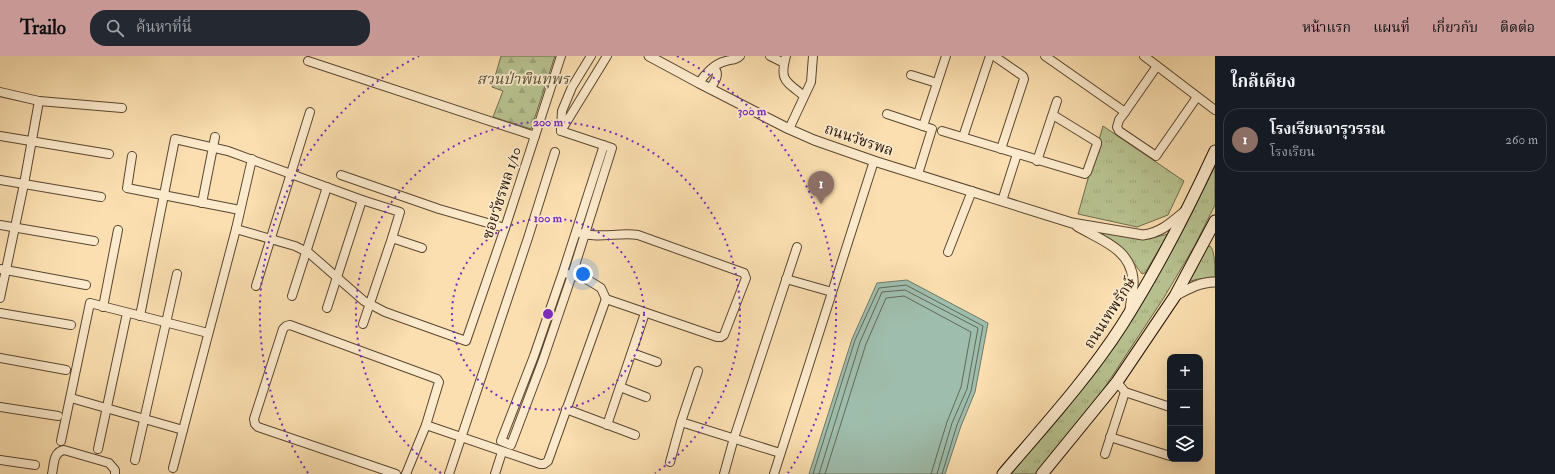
<!DOCTYPE html>
<html lang="th">
<head>
<meta charset="utf-8">
<style>
  body { margin:0; font-family:"IM FELL Double Pica","Noto Serif Thai",serif; background:#242831; color:#f1f3f6 }
  .controls { position:absolute; right:12px; bottom:12px; display:grid; overflow:hidden; border-radius:8px; box-shadow:0 4px 16px #0002 }
  .controls button { width:36px; height:36px; display:grid; place-items:center; padding:0; border:0; border-bottom:1px solid #363941; background:#171b24; color:#f1f3f6; font:20px sans-serif }
  .you { position:absolute; left:583px; top:218px; width:14px; height:14px; margin:-10px; border:3px solid #fff; border-radius:50%; background:#1a73e8; box-shadow:0 0 0 6px #1a73e833 }
  .badge { display:grid; place-items:center; width:26px; height:26px; border-radius:50%; background:#c59692; color:#fff; font-size:13px; font-weight:700 }
  .pin { position:absolute; translate:-50% -33px; filter:drop-shadow(0 1px 2px #0008) }
  .pin::after { content:''; position:absolute; top:21px; width:14px; height:12px; background:inherit; clip-path:polygon(0 0,100% 0,50% 100%) }
  .list { margin:0; padding:0; list-style:none }
  h2 { display:flex; justify-content:space-between; align-items:center; height:52px; margin:0; padding:0 16px; font-size:17px }
  h2 small { font-size:13px; font-weight:400; color:#9ea1a6 }
  .list li { display:grid; grid-template-columns:26px 1fr auto; gap:12px; align-items:center; box-sizing:border-box; height:64px; margin:0 8px 8px; padding:0 8px; border:1px solid #363941; border-radius:16px }
  .list b { display:block; font-size:15px; white-space:nowrap }
  .list p { margin:0; font-size:13px; white-space:nowrap; color:#9ea1a6 }
  .list em { font-size:13px; font-style:normal; color:#9ea1a6 }
  .icon { flex:none; width:22px; height:22px; fill:none; stroke:currentColor; stroke-width:2; stroke-linecap:round; stroke-linejoin:round }
  .map { position:relative; flex:none; width:1215px; height:418px; overflow:hidden }
  header { display:flex; align-items:center; gap:24px; box-sizing:border-box; height:56px; padding:0 20px; background:#c59692; color:#111 }
  header strong { font-size:19px }
  nav { display:flex; gap:22px; margin-inline-start:auto; font-size:14px }
  .search { width:280px; height:36px; background:#242831; display:flex; align-items:center; gap:10px; box-sizing:border-box; padding:0 14px; border-radius:16px; color:#9ea1a6; font-size:15px }
  main { display:flex }
  aside { flex:1; background:#171b24 }
  .map>svg:first-child { display:block }
  .grass { fill:url(#grass-tufts); stroke:#6e6b4c }
  .forest { fill:url(#forest-firs); stroke:#6e6b4c }
  .water { fill:#9fbdac; stroke:#6e796a }
  .lines { fill:none; stroke-linecap:round; stroke-linejoin:round }
  .shore { stroke:#626859; stroke-width:1 }
  .minor-casing { stroke:#5a4630; stroke-width:10 }
  .tertiary-casing { stroke:#5a4630; stroke-width:11 }
  .secondary-casing { stroke:#251306; stroke-width:13 }
  .minor { stroke:#fceacc; stroke-width:8 }
  .tertiary { stroke:#fceacc; stroke-width:9 }
  .secondary { stroke:#fceacc; stroke-width:11 }
  .ring { fill:none; stroke:#7b2cbf; stroke-width:2; stroke-dasharray:2 4 }
  .labels { text-anchor:middle; dominant-baseline:central; stroke-width:3.5; stroke-linejoin:round; paint-order:stroke }
  .park-label { font-size:15px; font-style:italic; fill:#585137; stroke:#fceacc }
  .street-label { font-size:15px; fill:#251306; stroke:#fceacc }
  .centre { fill:#7b2cbf; stroke:#fceacc; stroke-width:2 }
  .ring-label { font-size:12px; text-anchor:middle; font-weight:bold; fill:#7b2cbf; stroke:#fceacc; stroke-width:3.5; stroke-linejoin:round; paint-order:stroke }
</style>
</head>
<body>
<header>
<strong>Trailo</strong>
<div class="search"><svg class="icon" aria-label="search" viewBox="0 0 24 24"><circle cx="10" cy="10" r="6"/><path d="M15 15l6 6"/></svg>ค้นหาที่นี่</div>
<nav><a>หน้าแรก</a><a>แผนที่</a><a>เกี่ยวกับ</a><a>ติดต่อ</a></nav>
</header>
<main>
<div class="map">
<svg width="1215" height="418" viewBox="0 0 1215 418">
  <defs>
    <pattern id="grass-tufts" width="24" height="20" patternUnits="userSpaceOnUse"><rect width="24" height="20" fill="#b8c391"/><path d="M3 7l-1-3M5 7V3M7 7l1-3M15 17l-1-3M17 17v-4M19 17l1-3" fill="none" stroke="#9ea77c"/></pattern>
    <pattern id="forest-firs" width="22" height="20" patternUnits="userSpaceOnUse"><rect width="22" height="20" fill="#b8c391"/><path d="M5 1l3.5 6h-7zM16 11l3.5 6h-7z" fill="#9ea77c"/></pattern>
  </defs>
  <rect width="100%" height="100%" fill="#fbdfb0"/>
  <filter id="stains"><feTurbulence type="fractalNoise" baseFrequency=".005" numOctaves="4"/><feColorMatrix values="0 0 0 0 .2 0 0 0 0 .09 0 0 0 0 .02 0 0 0 .5 -.17"/></filter>
  <radialGradient id="worn" r=".72"><stop offset=".6" stop-color="#630" stop-opacity="0"/><stop offset="1" stop-color="#630" stop-opacity=".3"/></radialGradient>
  <!-- grass -->
  <g class="grass">
    <path d="M1103,70L1184,125L1168,159L1137,171L1078,158Z"/>
    <path d="M1215,110V149L1194,191L1163,243L1103,334L1036,418H1011L1062,359L1081,334L1157,221L1186,168Z"/>
    <path d="M1097,175L1138,183L1152,182L1168,178L1145,217L1142,218L1125,195L1095,176Z"/>
    <path d="M1210,190C1215,194 1215,212 1215,221L1198,223L1187,226L1207,191Z"/>
  </g>
  <!-- forest -->
  <path class="forest" d="M501,0H555L531,73L493,61L503,35L492,31Z"/>
  <!-- water -->
  <path class="water" d="M907,224L988,267L975,336L961,370L945,418H809L852,283L877,227Z"/>
  <g class="lines">
    <!-- shore -->
    <g class="shore">
      <path d="M813,418L855,284L879,232L906,229L983,270L971,335L957,369L942,418"/>
      <path d="M819,418L860,286L882,236L905,234L978,272L967,333L952,367L937,418"/>
      <path d="M825,418L866,288L886,242L904,240L971,276L961,331L947,366L931,418"/>
    </g>
    <!-- minor casing -->
    <g class="minor-casing">
      <g id="minor">
        <path d="M770,0L784,7"/>
        <path d="M786,0C779,25 786,25 804,40"/>
        <path d="M994,0L1023,20L1024,23L1001,93"/>
        <path d="M1045,0L1125,56L1157,10"/>
        <path d="M1144,0L1215,54"/>
        <path d="M308,5L535,80"/>
        <path d="M911,19L937,27"/>
        <path d="M699,27C704,19 715,7 726,5C732,3 735,5 740,0"/>
        <path d="M710,33C714,26 721,19 714,12"/>
        <path d="M0,36L39,45L122,52"/>
        <path d="M1125,56L1119,64L1117,71L1119,75L1156,100L1197,41"/>
        <path d="M887,58L932,73L918,118"/>
        <path d="M923,70L946,0"/>
        <path d="M789,73L811,26L813,0"/>
        <path d="M561,74L562,55L572,31L591,0"/>
        <path d="M561,75L612,92L572,219L543,304L511,389L501,385L534,300L563,216L604,89"/>
        <path d="M561,75L607,0"/>
        <path d="M942,75L1085,118L1087,116L1097,88V86L1053,59"/>
        <path d="M0,80L109,98"/>
        <path d="M963,81L990,0"/>
        <path d="M132,100L127,132L240,154"/>
        <path d="M1037,105L1057,45"/>
        <path d="M341,119L439,153L505,172"/>
        <path d="M0,124L101,141"/>
        <path d="M1002,145L1017,98"/>
        <path d="M202,147L215,81"/>
        <path d="M0,169L94,185"/>
        <path d="M236,173L295,190L309,197L364,245L385,256L466,285L505,172L561,0"/>
        <path d="M948,196L972,135"/>
        <path d="M0,213L86,229"/>
        <path d="M568,218L588,224L601,232L606,243L717,281H721L724,279L746,222L744,217L638,179C619,176 599,183 580,177"/>
        <path d="M786,223L832,236"/>
        <path d="M256,230L310,56"/>
        <path d="M292,240L327,131"/>
        <path d="M0,242L24,128L39,45"/>
        <path d="M103,251L118,174"/>
        <path d="M327,252L362,144L400,156L392,182"/>
        <path d="M0,257L71,269"/>
        <path d="M140,260L175,83L228,95L362,144"/>
        <path d="M363,268L392,182L422,192"/>
        <path d="M632,297L657,306"/>
        <path d="M0,302L66,314"/>
        <path d="M620,331L646,341"/>
        <path d="M1125,336L1170,351"/>
        <path d="M71,342L183,374"/>
        <path d="M0,351L58,360"/>
        <path d="M566,353L635,379"/>
        <path d="M681,366L698,315"/>
        <path d="M426,369L540,408H544L548,405L606,243"/>
        <path d="M607,369L645,257"/>
        <path d="M1110,381L1170,400"/>
        <path d="M61,385L90,247L208,277"/>
        <path d="M98,393L127,257"/>
        <path d="M1105,398L1125,336L1117,326"/>
        <path d="M0,404L35,409"/>
        <path d="M135,404L177,218"/>
        <path d="M670,406L681,366L780,397"/>
        <path d="M173,412L236,173L252,103"/>
        <path d="M52,418C54,409 53,396 64,394L109,407L115,414V418"/>
        <path d="M396,418L258,371L255,368L254,363L283,273L286,270L290,269L437,323L439,326L426,369L406,418"/>
        <path d="M449,418L528,182L555,96"/>
        <path d="M495,418L502,396"/>
        <path d="M724,418L734,382L797,191"/>
        <path d="M774,418L874,105"/>
      </g>
    </g>
    <!-- tertiary casing -->
    <g class="tertiary-casing">
      <g id="tertiary">
        <path d="M649,0L699,27L789,73L814,84L874,105L1072,167L1143,179C1160,177 1171,167 1184,156"/>
        <path d="M1077,170C1100,184 1130,192 1133,223C1134,233 1131,244 1130,254"/>
        <path d="M1175,240C1188,233 1200,226 1215,226"/>
      </g>
    </g>
    <!-- secondary casing -->
    <g class="secondary-casing">
      <g id="secondary">
        <path d="M1003,418C1044,370 1088,322 1122,269C1158,212 1187,156 1215,95"/>
        <path d="M1042,418L1117,326L1175,240L1215,165"/>
      </g>
    </g>
    <!-- minor -->
    <use href="#minor" class="minor"/>
    <!-- tertiary -->
    <use href="#tertiary" class="tertiary"/>
    <!-- secondary -->
    <use href="#secondary" class="secondary"/>
  </g>
  <!-- distance rings -->
  <g class="ring">
    <circle cx="548" cy="258" r="96"/>
    <path d="M441 417A192 192 0 1 1 655 417"/>
    <path d="M308 417A288 288 0 0 1 419 0M677 0A288 288 0 0 1 788 417"/>
  </g>
  <g class="labels">
    <!-- park labels -->
    <g class="park-label">
      <text x="523" y="23">สวนป่าพินทุพร</text>
    </g>
    <!-- street labels -->
    <g class="street-label">
      <text transform="translate(859 84) rotate(19)">ถนนวัชรพล</text>
      <text transform="translate(502 137) rotate(-72)">ซอยวัชรพล 1/10</text>
      <text transform="translate(1110 257) rotate(-57)">ถนนเทพรักษ์</text>
    </g>
  </g>
  <circle cx="548" cy="258" r="6" class="centre"/>
  <g class="ring-label">
    <text x="752" y="59">300 m</text>
    <text x="548" y="70">200 m</text>
    <text x="548" y="166">100 m</text>
  </g>
  <rect width="100%" height="100%" filter="url(#stains)"/>
  <rect width="100%" height="100%" fill="url(#worn)"/>
</svg>
<div class="controls">
<button>+</button>
<button>−</button>
<button><svg class="icon" aria-label="layers" viewBox="0 0 24 24"><path d="M12 4l9 5-9 5-9-5zM3 14l9 5 9-5"/></svg></button>
</div>
<div class="you"></div>
<div class="pin badge" style="left:821px;top:148px;background:#8d6e63">1</div>
</div>
<aside>
<h2>ใกล้เคียง<small></small></h2>
<ul class="list">
<li><span class="badge" style="background:#8d6e63">1</span><div><b>โรงเรียนจารุวรรณ</b><p>โรงเรียน</p></div><em>260 m</em></li>
</ul>
</aside>
</main>
</body>
</html>
